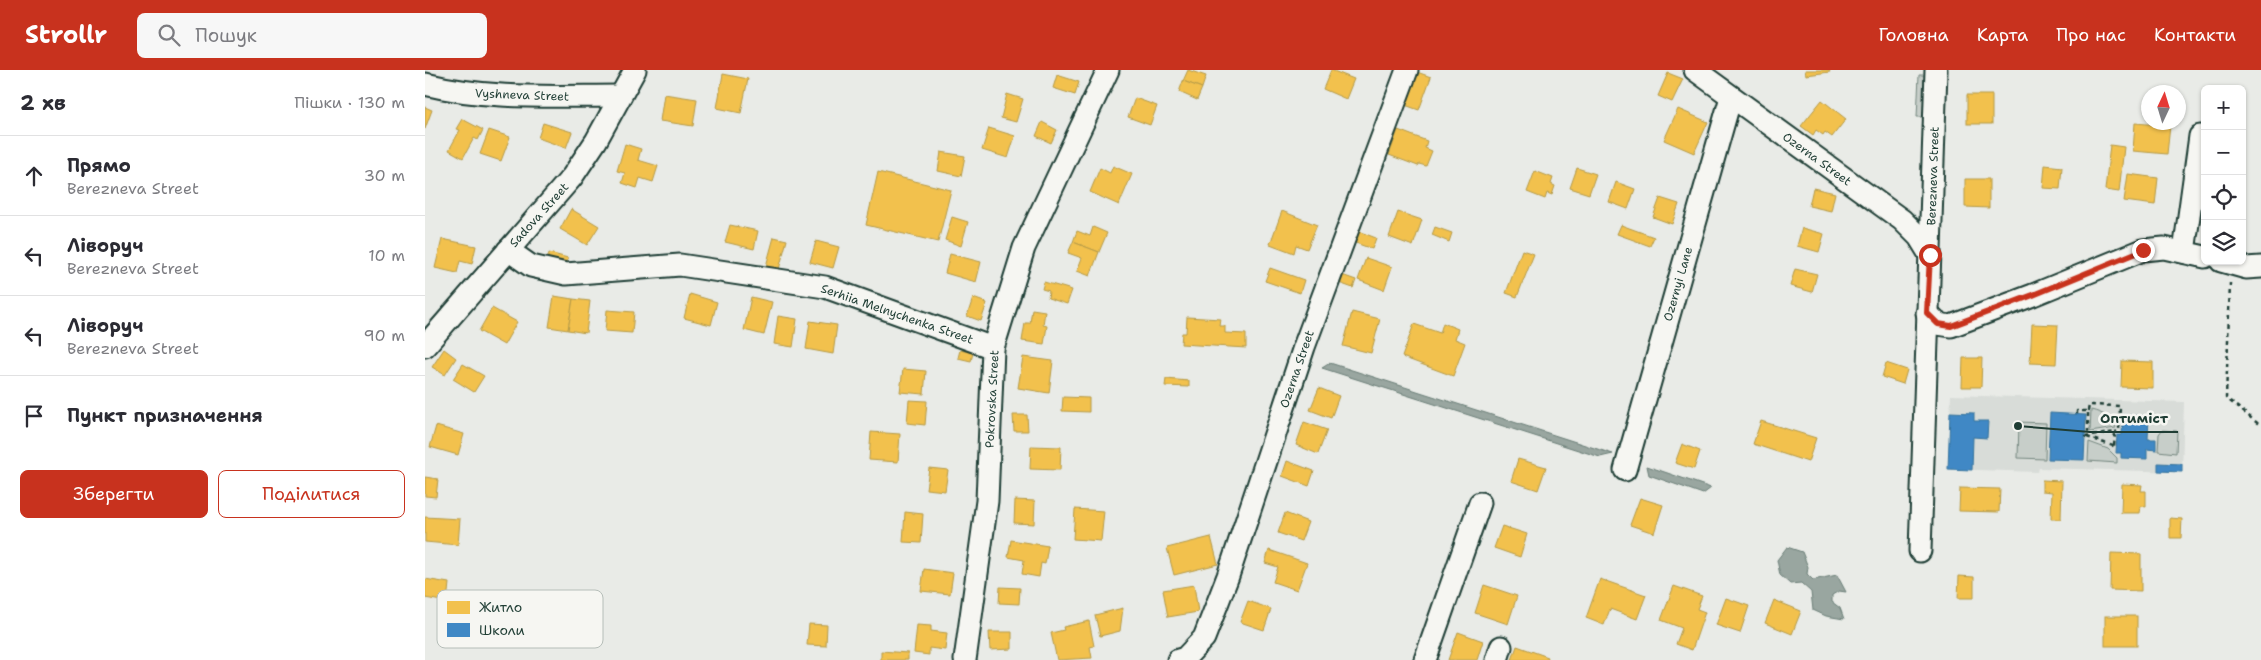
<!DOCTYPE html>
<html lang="uk">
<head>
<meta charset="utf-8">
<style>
  body { margin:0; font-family:"Shantell Sans",sans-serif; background:#f7f7f7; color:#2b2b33 }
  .controls { position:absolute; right:15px; top:15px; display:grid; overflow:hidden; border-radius:8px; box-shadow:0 1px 4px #0004 }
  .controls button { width:45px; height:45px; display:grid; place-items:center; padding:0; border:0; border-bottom:1px solid #e1e1e2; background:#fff; color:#2b2b33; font:25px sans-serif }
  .compass { position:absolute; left:1716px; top:15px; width:45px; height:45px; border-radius:50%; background:#fff; box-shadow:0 1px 4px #0004; rotate:4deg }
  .stop { position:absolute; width:15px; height:15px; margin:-11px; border:4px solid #c8321e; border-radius:50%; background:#fff }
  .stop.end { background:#c8321e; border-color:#fff; box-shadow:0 1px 5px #0008 }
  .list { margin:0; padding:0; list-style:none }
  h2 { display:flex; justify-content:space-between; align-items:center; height:65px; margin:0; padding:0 20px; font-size:21px }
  h2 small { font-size:16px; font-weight:400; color:#7c7c81 }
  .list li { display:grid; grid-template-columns:32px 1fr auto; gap:15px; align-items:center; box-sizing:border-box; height:80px; padding:0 20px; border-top:1px solid #e1e1e2 }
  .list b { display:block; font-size:19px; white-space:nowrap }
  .list p { margin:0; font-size:16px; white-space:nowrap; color:#7c7c81 }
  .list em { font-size:16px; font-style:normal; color:#7c7c81 }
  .actions { display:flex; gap:10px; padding:15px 20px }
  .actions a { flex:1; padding:11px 0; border:1px solid #c8321e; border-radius:8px; text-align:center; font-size:18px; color:#c8321e }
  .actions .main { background:#c8321e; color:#fff }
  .icon { flex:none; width:28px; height:28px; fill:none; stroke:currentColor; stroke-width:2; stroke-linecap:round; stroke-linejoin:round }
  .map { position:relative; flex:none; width:1836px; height:590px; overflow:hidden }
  header { display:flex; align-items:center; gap:30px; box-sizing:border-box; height:70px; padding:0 25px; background:#c8321e; color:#fff }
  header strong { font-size:24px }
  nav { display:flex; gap:28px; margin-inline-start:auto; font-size:18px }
  .search { width:350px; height:45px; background:#f7f7f7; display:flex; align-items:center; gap:12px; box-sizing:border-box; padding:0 18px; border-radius:8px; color:#7c7c81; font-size:19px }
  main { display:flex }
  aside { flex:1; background:#fff }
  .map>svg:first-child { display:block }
  .built { fill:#d8dcd8 }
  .green { fill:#c7cec9; stroke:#73867e }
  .water { fill:#99a6a0; stroke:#687c75 }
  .homes { fill:#f2c14e; stroke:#b39946 }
  .schools { fill:#3f88c5; stroke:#35729a }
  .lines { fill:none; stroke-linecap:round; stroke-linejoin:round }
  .minor-casing { stroke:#1f3d34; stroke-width:25 }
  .path { stroke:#1f3d34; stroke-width:2.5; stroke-dasharray:4 4; stroke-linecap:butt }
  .minor { stroke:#f6f6f2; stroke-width:21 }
  .route { stroke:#c8321e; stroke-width:6 }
  .labels { text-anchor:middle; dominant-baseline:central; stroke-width:5; stroke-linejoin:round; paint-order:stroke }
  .street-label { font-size:12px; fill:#1f3d34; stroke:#f6f6f2 }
  .key { fill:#f6f6f2; stroke:#b6beb9; stroke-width:1 }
  .key-label { font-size:14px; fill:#1f3d34 }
  .leader { fill:none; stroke:#1f3d34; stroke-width:2 }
  .callout-dot { fill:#1f3d34; stroke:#f6f6f2; stroke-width:2 }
  .callout-label { font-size:14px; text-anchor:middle; font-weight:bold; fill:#1f3d34; stroke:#f6f6f2; stroke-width:5; stroke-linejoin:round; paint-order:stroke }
</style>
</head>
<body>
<header>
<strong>Strollr</strong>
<div class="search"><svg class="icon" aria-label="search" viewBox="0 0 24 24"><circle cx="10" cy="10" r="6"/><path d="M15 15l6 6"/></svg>Пошук</div>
<nav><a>Головна</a><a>Карта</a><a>Про нас</a><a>Контакти</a></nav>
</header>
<main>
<aside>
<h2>2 хв<small>Пішки · 130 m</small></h2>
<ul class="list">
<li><svg class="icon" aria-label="ahead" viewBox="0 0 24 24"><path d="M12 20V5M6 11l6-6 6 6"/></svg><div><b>Прямо</b><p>Berezneva Street</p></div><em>30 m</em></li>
<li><svg class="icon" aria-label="left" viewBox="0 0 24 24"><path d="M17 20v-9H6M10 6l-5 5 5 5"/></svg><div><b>Ліворуч</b><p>Berezneva Street</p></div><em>10 m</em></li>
<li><svg class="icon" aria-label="left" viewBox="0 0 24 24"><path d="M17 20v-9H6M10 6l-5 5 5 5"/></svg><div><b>Ліворуч</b><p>Berezneva Street</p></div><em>90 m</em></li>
<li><svg class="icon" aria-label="arrive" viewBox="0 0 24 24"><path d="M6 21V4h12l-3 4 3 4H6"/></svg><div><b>Пункт призначення</b></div></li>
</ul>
<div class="actions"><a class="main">Зберегти</a><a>Поділитися</a></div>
</aside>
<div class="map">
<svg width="1836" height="590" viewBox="0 0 1836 590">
  <rect width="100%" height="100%" fill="#e9ebe7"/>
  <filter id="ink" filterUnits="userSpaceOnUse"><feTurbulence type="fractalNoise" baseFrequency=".02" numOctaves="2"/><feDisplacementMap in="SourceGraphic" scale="10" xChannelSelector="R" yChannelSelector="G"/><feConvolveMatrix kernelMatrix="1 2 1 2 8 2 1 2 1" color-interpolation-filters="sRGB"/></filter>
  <g filter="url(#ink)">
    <!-- built -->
    <path class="built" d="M1526,325L1759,332L1757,402L1614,398L1613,402L1523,399Z"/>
    <!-- green -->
    <g class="green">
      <path d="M1494,5H1502L1499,47H1492Z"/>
      <path d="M1666,340C1678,343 1686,347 1691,358L1665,362Z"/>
      <path d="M1594,352L1621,353L1620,389L1593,388Z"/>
      <path d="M1737,360L1752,361L1751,383L1733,381L1734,364Z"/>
      <path d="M1664,372L1683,379L1692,388V393L1663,391Z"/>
    </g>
    <!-- water -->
    <g class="water">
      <path d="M905,293L1188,384L1175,387L897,298Z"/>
      <path d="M1222,396L1286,418L1278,424L1224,405Z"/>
      <path d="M1362,477L1377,482L1383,497L1382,504L1388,510L1412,505L1421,522L1414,521L1407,525V532L1415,538L1419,549L1401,546L1388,540L1386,522L1376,513L1365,514L1355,505L1352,490Z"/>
    </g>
    <!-- homes -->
    <g class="homes">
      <path d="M763,0L781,6L777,18L758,11Z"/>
      <path d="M906,0L929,9L921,29L898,19Z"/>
      <path d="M1380,0H1404L1405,2L1381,5Z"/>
      <path d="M989,1L1006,7L994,40L977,34Z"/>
      <path d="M1243,3L1258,9L1247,32L1233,26Z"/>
      <path d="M298,4L323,9L316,43L292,38Z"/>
      <path d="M632,5L654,12L650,25L628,18Z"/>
      <path d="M758,11L777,18L772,30L754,22Z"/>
      <path d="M239,24L272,29L268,56L235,51Z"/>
      <path d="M582,24L598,29L591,52L576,48Z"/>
      <rect x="1542" y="25" width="25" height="29"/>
      <path d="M710,28L732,36L725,55L703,47Z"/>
      <path d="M1397,30L1421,49L1407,67L1400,62L1398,65L1391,60L1388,65L1376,56Z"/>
      <path d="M0,37L7,40L0,59Z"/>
      <path d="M1253,39L1283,52L1269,83L1239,70Z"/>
      <path d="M37,49L58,60L53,70L49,68L38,88L24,80L35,60L31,59Z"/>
      <path d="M617,52L632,60L626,73L611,66Z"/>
      <path d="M118,53L147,62L141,78L113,68Z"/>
      <path d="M1710,53L1745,56L1742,84L1708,81Z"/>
      <path d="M564,58L590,66L583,88L557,80Z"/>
      <path d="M64,60L85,67L76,91L55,84Z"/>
      <path d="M973,60L1002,71L1000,78L1007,81L1001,96L994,94L993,96L964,85Z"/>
      <path d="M200,74L216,79L213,90L233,96L228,112L215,108L212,118L197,113L200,103L192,101Z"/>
      <path d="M1685,75L1699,77L1694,122L1680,120Z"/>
      <path d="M516,82L540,86L536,106L513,101Z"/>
      <path d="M1620,95L1637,97L1635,119L1618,118Z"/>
      <path d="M688,96L707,104L694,135L665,122L675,98L685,103Z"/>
      <path d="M1152,98L1171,104L1164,124L1145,118Z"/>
      <path d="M1110,101L1128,108L1126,114L1130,116L1127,125L1122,123L1120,129L1102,122Z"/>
      <path d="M453,102L526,120L513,172L441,155Z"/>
      <path d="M1703,104L1733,108L1730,135L1699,131Z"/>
      <path d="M1540,109H1564V138L1540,137Z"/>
      <path d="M1191,112L1210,119L1203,139L1184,132Z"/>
      <path d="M1388,118L1410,123L1406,141L1384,136Z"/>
      <path d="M1235,128L1254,134L1247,154L1228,147Z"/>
      <path d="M146,139L174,156L162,175L135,159Z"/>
      <path d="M857,141L892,155L882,179L871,175L869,183L845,174Z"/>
      <path d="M973,142L997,150L988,176L964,167Z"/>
      <path d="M527,147L543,152L536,176L520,170Z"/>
      <path d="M305,155L333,161L329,179L300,172Z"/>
      <path d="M1196,155L1229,167L1225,176L1192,164Z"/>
      <path d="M668,157L682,163L674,182L648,172L652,161L665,166Z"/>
      <path d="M1010,157L1027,163L1024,172L1007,165Z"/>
      <path d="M1377,158L1399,164L1394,182L1372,176Z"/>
      <path d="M933,161L951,168L947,179L928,172Z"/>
      <path d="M349,167L362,170L353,203L340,200Z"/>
      <path d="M17,169L51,176L47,194L35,191L32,203L10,198Z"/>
      <path d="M391,171L414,177L408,198L385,192Z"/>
      <path d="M648,172L674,182L665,206L652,201L657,188L643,183Z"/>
      <path d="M1097,180L1109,184L1092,227L1081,223Z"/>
      <path d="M124,183L143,188L140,199L121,194Z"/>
      <path d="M525,184L556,192L551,212L520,203Z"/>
      <path d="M941,188L967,197L959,220L933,210Z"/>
      <path d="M845,198L879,210L875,223L840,211Z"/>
      <path d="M1370,199L1392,204L1387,222L1365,216Z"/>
      <path d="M917,205L931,210L928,218L914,213Z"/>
      <path d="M619,212L647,220L642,234L623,228L624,221L617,219Z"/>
      <path d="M265,224L292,232L286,255L259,248Z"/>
      <path d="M129,226L148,229L143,260L124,257Z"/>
      <path d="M326,227L347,232L339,265L319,260Z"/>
      <path d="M548,228L562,233L556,251L542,246Z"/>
      <path d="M148,229L165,231L161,263L143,260Z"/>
      <path d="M67,238L92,252L79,275L54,261Z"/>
      <path d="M607,239L620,241L618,255L622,256L619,274L597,271L600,253H605Z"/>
      <path d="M182,240L209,242L207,263L180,261Z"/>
      <path d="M927,242L955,249L946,283L918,276Z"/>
      <path d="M353,246L372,249L368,277L349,274Z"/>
      <path d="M762,247L796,249L795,256H800V263L821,264V278L756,274L757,263H761Z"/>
      <path d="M385,251L412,255L408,284L381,279Z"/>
      <path d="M1018,253L1033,259L1030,269L1040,273L1028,306L977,287L989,254L1015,263Z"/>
      <path d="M1607,254L1633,255L1631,294L1605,293Z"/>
      <path d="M19,279L31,288L20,305L7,297Z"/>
      <path d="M535,280L548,283L546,291L533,288Z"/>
      <path d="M598,287L628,291L624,323L593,318Z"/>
      <path d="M1538,288H1557L1556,317H1537Z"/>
      <path d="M1697,291L1728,292V318L1696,317Z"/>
      <path d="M1461,293L1482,300L1478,314L1457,307Z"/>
      <path d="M38,294L59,306L49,322L28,309Z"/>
      <path d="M478,299L501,301L499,324L475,322Z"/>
      <path d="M741,309L764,311V317L740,316Z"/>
      <path d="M894,318L914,326L906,348L885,340Z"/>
      <path d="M638,327L664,328V342L637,341Z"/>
      <path d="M484,330L502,331L500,355L482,353Z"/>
      <path d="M588,345H602L603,361H589Z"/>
      <path d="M1336,351L1391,368L1383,392L1328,374Z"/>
      <path d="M879,352L902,360L893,384L871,375Z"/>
      <path d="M11,356L39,364L33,385L5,377Z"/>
      <path d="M446,362L475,364L473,392L444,390Z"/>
      <path d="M1257,374L1275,381L1269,399L1250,393Z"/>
      <path d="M606,376L636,377L635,400L605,399Z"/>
      <path d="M1093,389L1121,397L1113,420L1086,411Z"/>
      <path d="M862,391L889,401L884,416L857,406Z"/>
      <path d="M504,398L523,400L520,421L501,419Z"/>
      <path d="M0,407L13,409L11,427L0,426Z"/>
      <path d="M1617,410L1637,411L1636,449H1626L1627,422L1617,421Z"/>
      <path d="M1697,414L1717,415L1716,421H1721V437L1716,436L1715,443H1696Z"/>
      <path d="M1535,418L1575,419L1574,442L1534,441Z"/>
      <path d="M1215,428L1238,435L1229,463L1205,455Z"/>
      <path d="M590,430L610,431L609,454L589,453Z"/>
      <path d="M650,439L679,441L676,471L648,469Z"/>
      <path d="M480,442L498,444L496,473L478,472Z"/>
      <path d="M860,443L883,452L876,471L853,463Z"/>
      <path d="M0,447L35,449L33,475L0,472Z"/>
      <path d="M1745,448L1757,449L1756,468H1745Z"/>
      <path d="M1077,456L1102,464L1095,487L1069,478Z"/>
      <path d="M786,467L793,494L749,505L742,478Z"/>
      <path d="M586,470L623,476L620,494L616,493L614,507L597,504L599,490L583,487Z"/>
      <path d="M844,480L882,493L872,520L848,512L853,497L840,493Z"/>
      <path d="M1686,483L1716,484V521L1685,520Z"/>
      <path d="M499,499L528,503L525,524L496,521Z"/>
      <path d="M1534,506L1549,507V528H1533Z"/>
      <path d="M0,509L24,513L22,532L0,528Z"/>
      <path d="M1175,509L1221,525L1212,549L1185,539L1179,555L1161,548Z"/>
      <path d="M769,515L773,542L743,547L738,520Z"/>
      <path d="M1059,515L1092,526L1083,554L1050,543Z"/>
      <path d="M1249,516L1277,526L1272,539L1280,542L1267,580L1251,574L1257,558L1236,550Z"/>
      <path d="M575,517L595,518L594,534L574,533Z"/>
      <path d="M1301,528L1324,536L1315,563L1291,555Z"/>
      <path d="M1349,530L1376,541L1367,564L1340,553Z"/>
      <path d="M823,531L846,539L839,560L815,552Z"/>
      <path d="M698,538L695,561L675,566L670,545Z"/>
      <rect x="1680" y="546" width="32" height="30"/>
      <path d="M664,551L669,576L665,577L667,588L632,590L626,563L639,560L638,557Z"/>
      <path d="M384,554L402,555L401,576L382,575Z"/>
      <path d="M492,555L506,556V561L522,563L520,580L504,578V585L489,583Z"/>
      <path d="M564,562H587V579L565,580Z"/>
      <path d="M1033,562L1058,571L1052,590H1023Z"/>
      <path d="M1092,576L1123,587L1122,590H1087Z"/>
      <path d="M456,581L483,583V590H456Z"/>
    </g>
    <!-- schools -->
    <g class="schools">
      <path d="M1525,342L1549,343V351H1563L1562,368L1548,367L1547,400L1523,399Z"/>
      <path d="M1625,343L1661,345L1659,390L1623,389Z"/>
      <path d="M1698,345L1724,346L1723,369H1731V380L1722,379V389L1696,388V383H1691L1692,365H1697Z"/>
      <path d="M1733,393L1757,394V402L1733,401Z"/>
    </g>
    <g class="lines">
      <!-- minor casing -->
      <g class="minor-casing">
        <g id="minor">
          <path d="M1270,0L1477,150L1494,167L1505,185"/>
          <path d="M0,14C64,30 128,26 194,26"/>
          <path d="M83,180L106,196L141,204L255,195L400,217L568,278"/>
          <path d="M1759,182L1775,66"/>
          <path d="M1796,191L1821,198L1836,197"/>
          <path d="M1502,243L1513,254L1526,256L1608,225L1718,180L1739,178L1780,187"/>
          <path d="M0,276L147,107L171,71L210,0"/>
          <path d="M1200,400L1306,27"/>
          <path d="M1495,481L1511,0"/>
          <path d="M540,590L562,431L568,278L599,178L683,0"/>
          <path d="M753,590L760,588L779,568L803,506L879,277L982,0"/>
          <path d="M1000,590L1055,433"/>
          <path d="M1072,590L1076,577"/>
        </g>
      </g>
      <!-- path -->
      <g class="path">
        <path d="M1805,213L1801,328L1836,356"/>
        <path d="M1663,341L1664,335L1695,336L1694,361L1690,362"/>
        <path d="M1652,344V341H1663V367"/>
        <path d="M1660,367L1690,362L1689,377"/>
        <path d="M1662,367L1691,377"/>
      </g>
      <!-- minor -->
      <use href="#minor" class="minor"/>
    </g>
  </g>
  <g class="lines" filter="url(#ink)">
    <!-- route -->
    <path class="route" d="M1505,185L1502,243L1513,254L1526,256L1608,225L1718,180"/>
  </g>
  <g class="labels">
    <!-- street labels -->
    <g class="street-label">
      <text transform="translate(97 25) rotate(2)">Vyshneva Street</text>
      <text transform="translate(1392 89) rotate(36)">Ozerna Street</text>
      <text transform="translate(1508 106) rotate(-88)">Berezneva Street</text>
      <text transform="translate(114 145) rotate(-48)">Sadova Street</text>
      <text transform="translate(1253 214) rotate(-74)">Ozernyi Lane</text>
      <text transform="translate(472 244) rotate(19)">Serhiia Melnychenka Street</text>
      <text transform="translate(872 299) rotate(-71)">Ozerna Street</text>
      <text transform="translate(567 329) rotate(-87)">Pokrovska Street</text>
    </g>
  </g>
  <!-- legend -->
  <rect x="12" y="520" width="166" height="58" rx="8" class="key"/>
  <rect x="22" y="531" width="23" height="13" fill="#f2c14e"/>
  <rect x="22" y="553" width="23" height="14" fill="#3f88c5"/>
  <g class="key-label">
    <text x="54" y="542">Житло</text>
    <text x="54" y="565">Школи</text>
  </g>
  <!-- callouts -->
  <path class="leader" d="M1593 356L1665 362H1753"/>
  <circle class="callout-dot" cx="1593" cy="356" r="5"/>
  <g class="callout-label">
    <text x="1709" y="353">Оптиміст</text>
  </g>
</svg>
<div class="controls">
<button>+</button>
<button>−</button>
<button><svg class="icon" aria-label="locate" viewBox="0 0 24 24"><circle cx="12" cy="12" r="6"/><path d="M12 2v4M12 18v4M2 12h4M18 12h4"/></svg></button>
<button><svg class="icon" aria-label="layers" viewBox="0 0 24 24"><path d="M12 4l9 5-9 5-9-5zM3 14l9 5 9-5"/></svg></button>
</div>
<svg class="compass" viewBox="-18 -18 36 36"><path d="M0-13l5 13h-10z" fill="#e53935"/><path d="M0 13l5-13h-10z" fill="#7c7c81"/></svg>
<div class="stop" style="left:1505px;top:185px"></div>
<div class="stop end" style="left:1718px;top:180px"></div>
</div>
</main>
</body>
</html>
